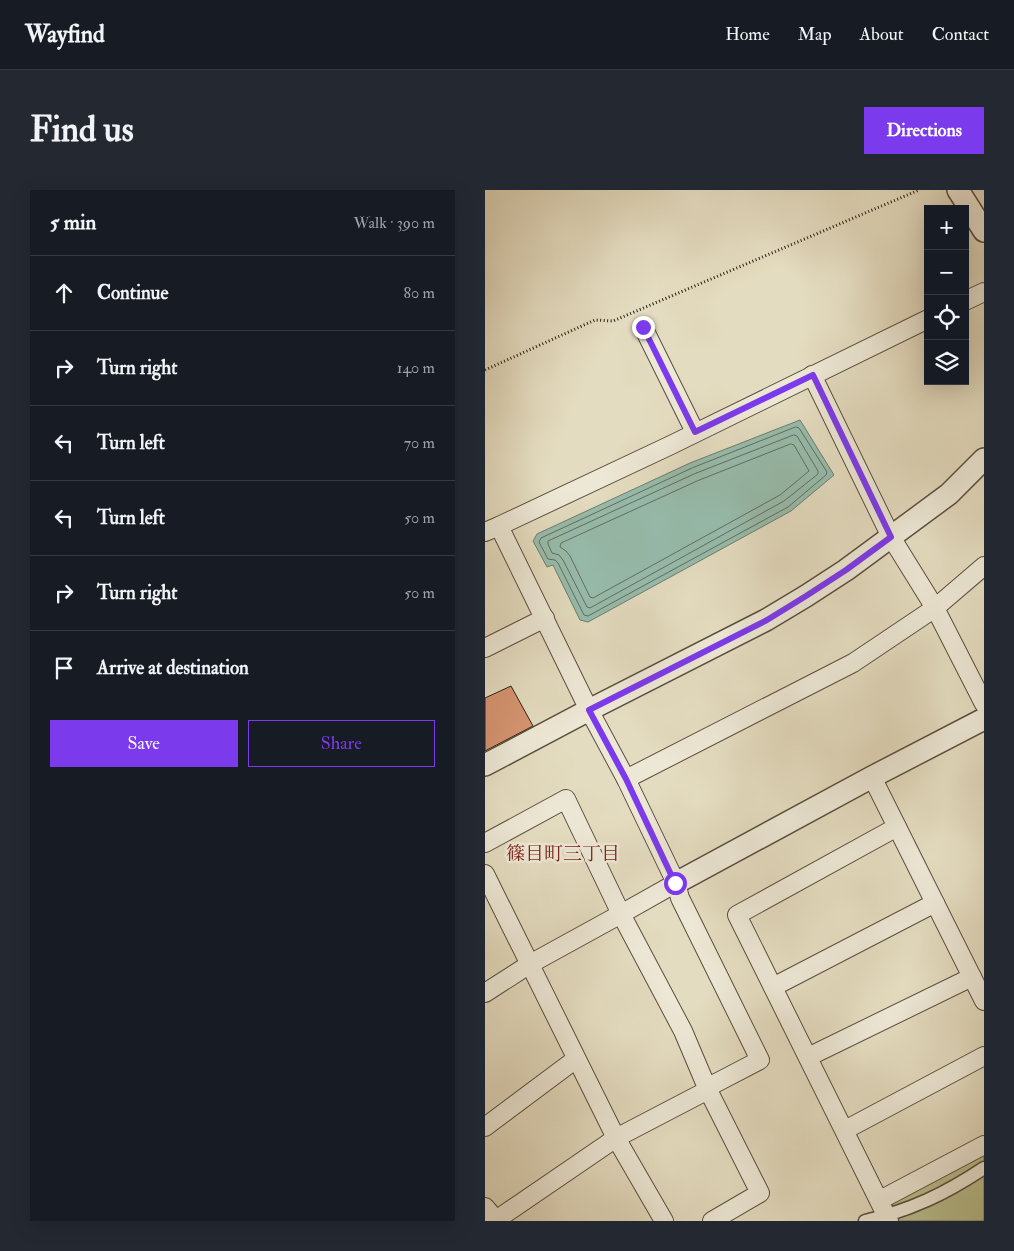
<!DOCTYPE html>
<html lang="en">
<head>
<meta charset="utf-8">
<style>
  body { margin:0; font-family:"IM FELL Double Pica","Noto Serif JP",serif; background:#242831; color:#f1f3f6 }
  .controls { position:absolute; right:15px; top:15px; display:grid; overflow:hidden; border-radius:0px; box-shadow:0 5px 20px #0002 }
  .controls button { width:45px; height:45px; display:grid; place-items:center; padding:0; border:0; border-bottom:1px solid #363941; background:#171b24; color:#f1f3f6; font:25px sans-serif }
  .stop { position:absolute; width:15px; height:15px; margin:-11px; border:4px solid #7c3aed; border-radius:50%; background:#fff }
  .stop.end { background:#7c3aed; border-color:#fff; box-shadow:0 1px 5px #0008 }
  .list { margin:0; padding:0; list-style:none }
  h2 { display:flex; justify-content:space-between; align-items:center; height:65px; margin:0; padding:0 20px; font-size:21px }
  h2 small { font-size:16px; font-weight:400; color:#9ea1a6 }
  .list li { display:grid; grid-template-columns:32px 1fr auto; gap:15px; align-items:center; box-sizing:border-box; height:75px; padding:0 20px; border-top:1px solid #363941 }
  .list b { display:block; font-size:19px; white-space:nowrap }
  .list em { font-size:16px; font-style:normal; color:#9ea1a6 }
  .actions { display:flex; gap:10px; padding:15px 20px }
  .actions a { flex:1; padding:11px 0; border:1px solid #7c3aed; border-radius:0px; text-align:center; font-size:18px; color:#7c3aed }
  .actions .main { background:#7c3aed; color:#fff }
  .icon { flex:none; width:28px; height:28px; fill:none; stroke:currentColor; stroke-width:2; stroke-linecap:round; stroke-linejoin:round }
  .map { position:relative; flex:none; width:499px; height:1031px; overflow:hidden; border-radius:0px }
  header { display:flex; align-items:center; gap:30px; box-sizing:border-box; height:70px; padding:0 25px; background:#171b24; border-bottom:1px solid #363941 }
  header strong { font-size:24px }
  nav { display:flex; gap:28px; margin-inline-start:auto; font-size:18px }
  .intro { display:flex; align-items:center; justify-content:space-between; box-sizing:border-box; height:120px; padding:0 30px }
  h1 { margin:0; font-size:35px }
  .button { padding:12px 22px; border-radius:0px; background:#7c3aed; color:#fff; font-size:18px; font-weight:700 }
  main { display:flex; gap:30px; padding:0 30px }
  aside { flex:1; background:#171b24; border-radius:0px; box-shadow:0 5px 20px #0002 }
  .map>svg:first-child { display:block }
  .green { fill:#b9bf8e; stroke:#736e50 }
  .water { fill:#97bcac; stroke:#6d7d6f }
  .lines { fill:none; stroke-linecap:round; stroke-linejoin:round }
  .shore { stroke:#626d60; stroke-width:1 }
  .building { fill:#d59470; stroke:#2d1e13 }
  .pedestrian-casing { stroke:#5b4e3e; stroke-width:15 }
  .minor-casing { stroke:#5b4e3e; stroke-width:20 }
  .tertiary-casing { stroke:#5b4e3e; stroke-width:24 }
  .path { stroke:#2d1e13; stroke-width:3; stroke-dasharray:1 2.5; stroke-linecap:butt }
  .pedestrian { stroke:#ede8d6; stroke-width:12 }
  .minor { stroke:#ede8d6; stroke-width:18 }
  .tertiary { stroke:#ede8d6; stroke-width:21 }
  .route { stroke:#7c3aed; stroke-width:6 }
  .labels { text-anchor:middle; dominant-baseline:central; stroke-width:5; stroke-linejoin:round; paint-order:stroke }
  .neighbourhood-label { font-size:19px; fill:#7a1f14; stroke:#ede8d6 }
</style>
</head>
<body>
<header>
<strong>Wayfind</strong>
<nav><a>Home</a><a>Map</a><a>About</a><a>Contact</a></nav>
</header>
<div class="intro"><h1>Find us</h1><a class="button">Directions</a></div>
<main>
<aside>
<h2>5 min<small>Walk · 390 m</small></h2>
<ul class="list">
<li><svg class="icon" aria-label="ahead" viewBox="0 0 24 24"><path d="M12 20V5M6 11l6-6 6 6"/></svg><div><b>Continue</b></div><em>80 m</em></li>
<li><svg class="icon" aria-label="right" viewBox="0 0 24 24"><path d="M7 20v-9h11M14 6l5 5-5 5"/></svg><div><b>Turn right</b></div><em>140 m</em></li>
<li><svg class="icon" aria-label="left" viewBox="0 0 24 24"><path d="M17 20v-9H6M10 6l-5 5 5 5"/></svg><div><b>Turn left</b></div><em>70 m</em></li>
<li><svg class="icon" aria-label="left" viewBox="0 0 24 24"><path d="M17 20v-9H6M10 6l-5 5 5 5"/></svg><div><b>Turn left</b></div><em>50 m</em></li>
<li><svg class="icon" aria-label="right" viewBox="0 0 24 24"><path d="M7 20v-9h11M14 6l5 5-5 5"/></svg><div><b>Turn right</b></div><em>50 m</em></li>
<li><svg class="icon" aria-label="arrive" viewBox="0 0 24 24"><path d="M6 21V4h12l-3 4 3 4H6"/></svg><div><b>Arrive at destination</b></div></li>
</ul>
<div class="actions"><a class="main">Save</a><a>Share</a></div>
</aside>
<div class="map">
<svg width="499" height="1031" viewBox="0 0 499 1031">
  <rect width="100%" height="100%" fill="#e4dcc0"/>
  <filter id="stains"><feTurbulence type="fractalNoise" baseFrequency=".004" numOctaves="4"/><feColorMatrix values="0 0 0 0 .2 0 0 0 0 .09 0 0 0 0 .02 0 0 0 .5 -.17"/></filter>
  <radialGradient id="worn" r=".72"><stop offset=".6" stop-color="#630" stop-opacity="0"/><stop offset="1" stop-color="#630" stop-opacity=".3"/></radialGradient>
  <!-- green -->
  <path class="green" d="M499,965V1031H412L406,1020L408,1012Z"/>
  <!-- water -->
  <path class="water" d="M315,230L349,285L306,321L103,432L95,430L68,375L62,377L48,351L52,344L205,273Z"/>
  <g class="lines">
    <!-- shore -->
    <g class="shore">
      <path d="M311,237L314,238L342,282L341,285L303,317L103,426L99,425L73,373L70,370L63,369L54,352L56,348L207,278Z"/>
      <path d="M309,245L312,246L333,281V284L299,311L105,418L102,417L78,370L74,365L67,363L63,354V351L209,284Z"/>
      <path d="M306,254L309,255L324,281L295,305L108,408L105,407L85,366L81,361L75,357L76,353L212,291Z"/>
    </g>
  </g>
  <!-- building -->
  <path class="building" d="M26,496L48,536L0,561V508Z"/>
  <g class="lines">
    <!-- pedestrian casing -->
    <g class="pedestrian-casing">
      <path id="pedestrian" d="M380,1031C426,1020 460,1004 499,978"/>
    </g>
    <!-- minor casing -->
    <g class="minor-casing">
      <g id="minor">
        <path d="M480,111L499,102"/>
        <path d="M158,137L210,242"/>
        <path d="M327,185L406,347L450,418L499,514"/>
        <path d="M0,342L14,336L186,255L443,129"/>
        <path d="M0,458L60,428"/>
        <path d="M387,587L499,811"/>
        <path d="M141,589L368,473L450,418L499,376"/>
        <path d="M0,653L81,609L136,724L198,841L223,900L229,894L275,870L195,708L191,693L141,589L104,520L14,336"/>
        <path d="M0,684L131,948L179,1031"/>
        <path d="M288,797L450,713"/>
        <path d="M0,803L45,774L136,724L191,693"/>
        <path d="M323,867L487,787"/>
        <path d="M0,937L91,869"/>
        <path d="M360,940L499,866"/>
        <path d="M395,1010L499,955"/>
        <path d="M0,1017L11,1030L131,948L223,900L275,1003L227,1031"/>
        <path d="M404,1031L252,725L412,637"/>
      </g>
    </g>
    <!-- tertiary casing -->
    <g class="tertiary-casing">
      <g id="tertiary">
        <path d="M473,0L499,41"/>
        <path d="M0,575L104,520L281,430L321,406L361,380L464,304L499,269"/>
        <path d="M191,693L387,587L499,529"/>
      </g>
    </g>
    <!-- path -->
    <path class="path" d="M0,180L110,130L128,131L434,0"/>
    <!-- pedestrian -->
    <use href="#pedestrian" class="pedestrian"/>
    <!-- minor -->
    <use href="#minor" class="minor"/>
    <!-- tertiary -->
    <use href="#tertiary" class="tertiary"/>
  </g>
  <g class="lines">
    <!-- route -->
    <path class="route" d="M158,137L210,242L328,185L406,347L361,380L321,406L282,430L104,520L141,589L190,693"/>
  </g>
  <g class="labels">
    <!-- neighbourhood labels -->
    <g class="neighbourhood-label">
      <text x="78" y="664">篠目町三丁目</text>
    </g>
  </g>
  <rect width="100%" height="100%" filter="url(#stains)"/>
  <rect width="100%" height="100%" fill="url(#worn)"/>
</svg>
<div class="controls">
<button>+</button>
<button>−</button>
<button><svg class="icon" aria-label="locate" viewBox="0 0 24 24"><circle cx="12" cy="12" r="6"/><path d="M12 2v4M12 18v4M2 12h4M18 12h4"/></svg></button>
<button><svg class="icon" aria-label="layers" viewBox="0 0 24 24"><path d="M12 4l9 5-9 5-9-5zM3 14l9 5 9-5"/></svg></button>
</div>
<div class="stop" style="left:190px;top:693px"></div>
<div class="stop end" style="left:158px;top:137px"></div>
</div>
</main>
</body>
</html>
